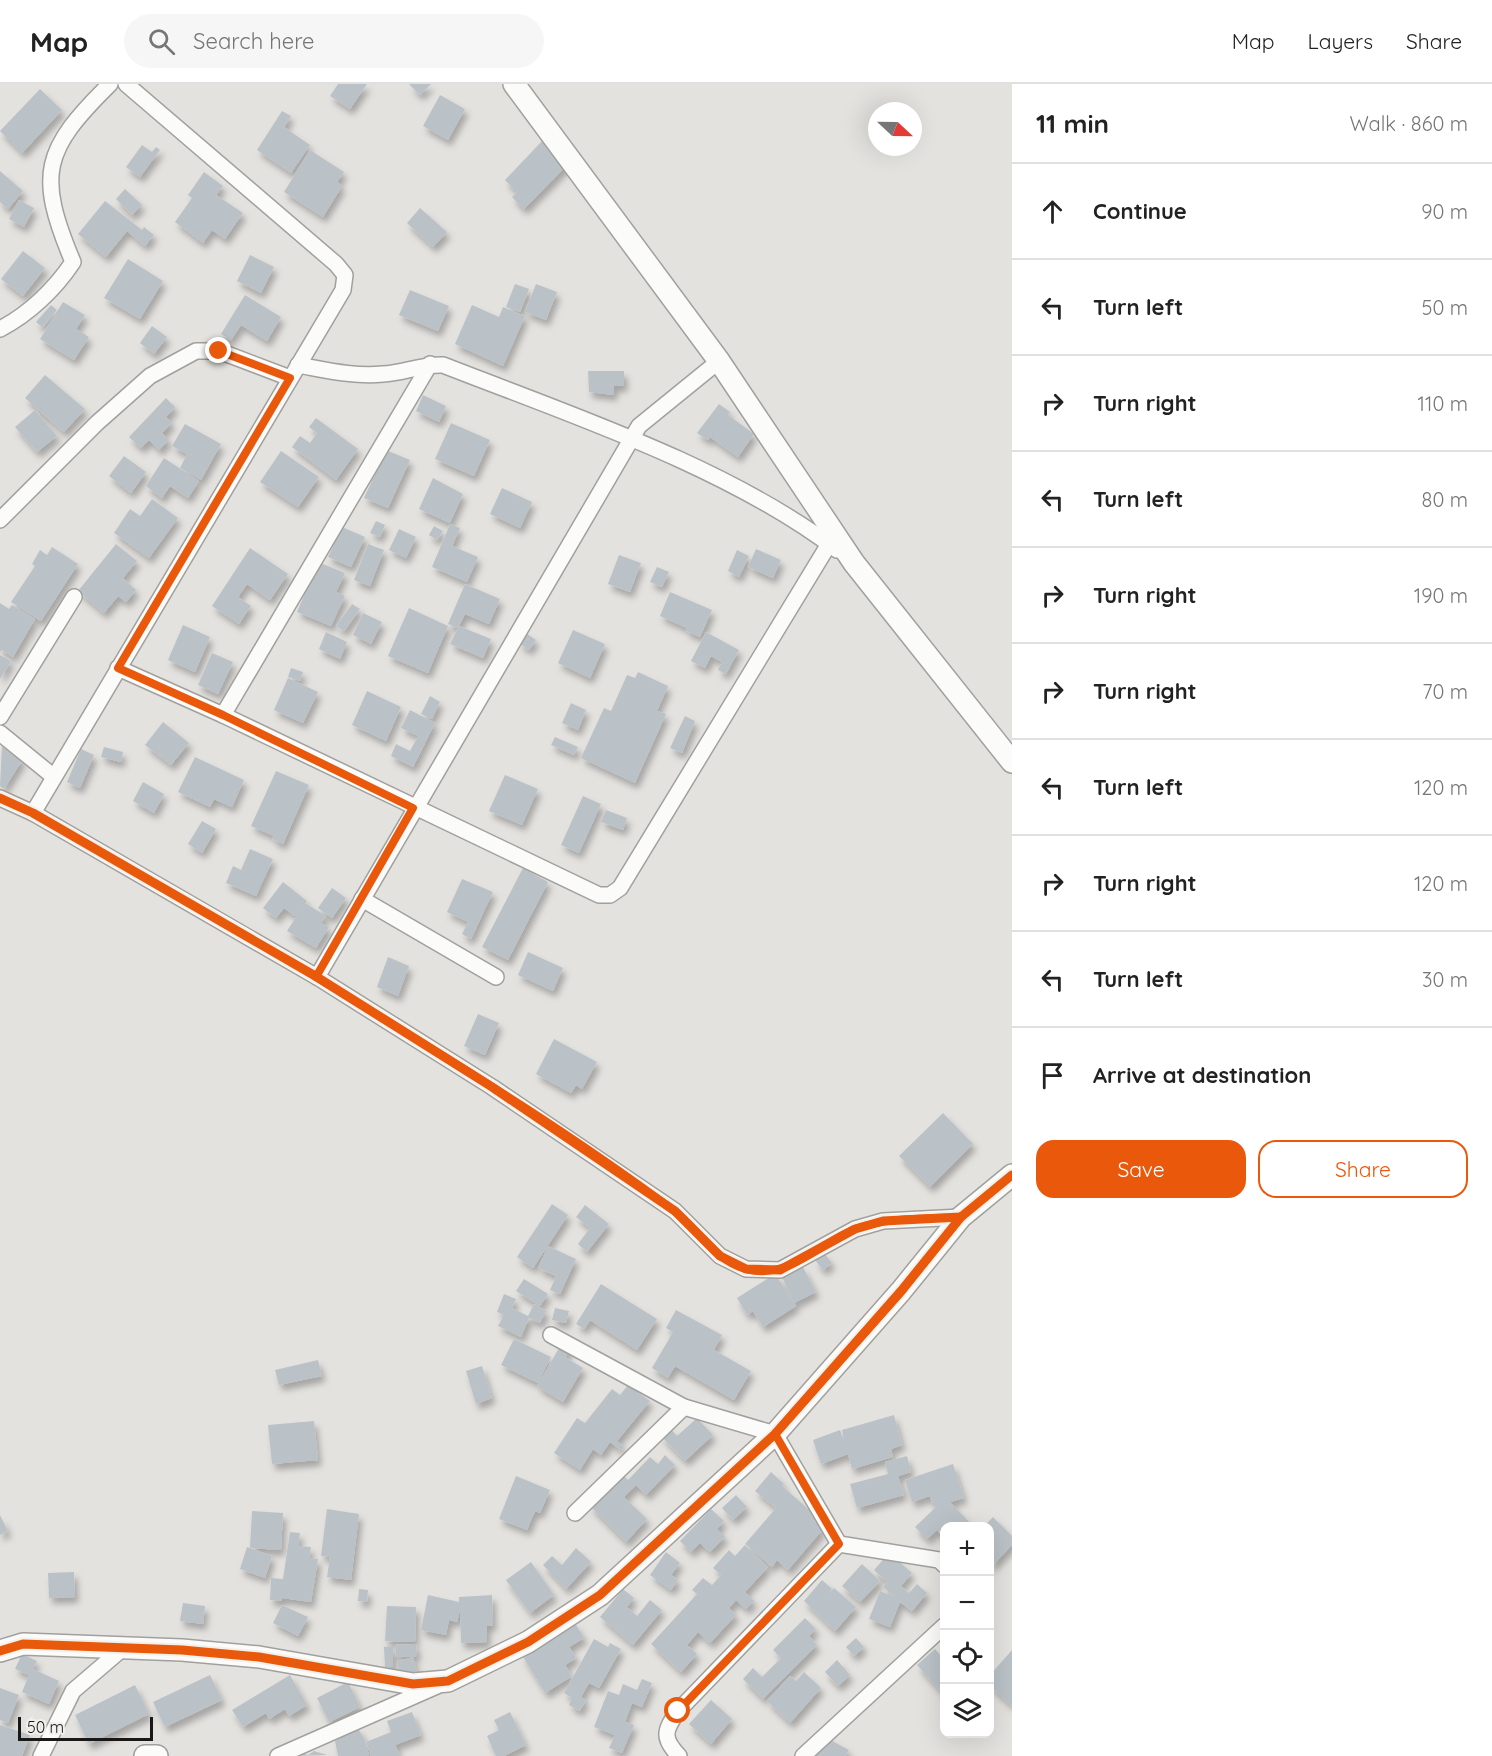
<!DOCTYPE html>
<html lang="en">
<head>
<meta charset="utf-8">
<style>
  body { margin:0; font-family:Quicksand,sans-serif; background:#f6f6f6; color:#222 }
  .controls { position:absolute; right:18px; bottom:18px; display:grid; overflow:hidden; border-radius:12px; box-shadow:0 6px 24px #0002 }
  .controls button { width:54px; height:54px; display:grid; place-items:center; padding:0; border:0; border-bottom:2px solid #e0e0e0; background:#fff; color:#222; font:30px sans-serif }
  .compass { position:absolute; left:868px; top:18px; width:54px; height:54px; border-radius:50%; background:#fff; box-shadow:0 6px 24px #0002; rotate:112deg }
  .scale { position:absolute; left:18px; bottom:15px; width:135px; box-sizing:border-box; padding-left:6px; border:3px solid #191817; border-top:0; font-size:16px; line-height:21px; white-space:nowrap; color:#191817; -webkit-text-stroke:4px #f2f0eb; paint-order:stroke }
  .stop { position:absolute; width:18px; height:18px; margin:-14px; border:4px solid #ea580c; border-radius:50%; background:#fff }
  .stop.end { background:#ea580c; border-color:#fff; box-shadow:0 2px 6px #0008 }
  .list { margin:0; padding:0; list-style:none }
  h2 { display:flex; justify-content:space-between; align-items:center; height:78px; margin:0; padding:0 24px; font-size:26px }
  h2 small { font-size:20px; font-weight:400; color:#767676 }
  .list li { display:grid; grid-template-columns:39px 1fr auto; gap:18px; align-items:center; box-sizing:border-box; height:96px; padding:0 24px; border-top:2px solid #e0e0e0 }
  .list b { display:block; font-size:22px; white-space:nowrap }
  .list em { font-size:20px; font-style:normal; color:#767676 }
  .actions { display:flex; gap:12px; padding:18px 24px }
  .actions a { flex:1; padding:14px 0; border:2px solid #ea580c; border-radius:18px; text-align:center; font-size:21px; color:#ea580c }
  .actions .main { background:#ea580c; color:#fff }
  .icon { flex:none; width:33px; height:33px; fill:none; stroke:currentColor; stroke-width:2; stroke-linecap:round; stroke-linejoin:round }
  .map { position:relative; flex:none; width:1012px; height:1672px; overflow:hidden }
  header { display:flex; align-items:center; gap:36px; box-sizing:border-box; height:84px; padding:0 30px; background:#fff; border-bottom:2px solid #e0e0e0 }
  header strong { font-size:28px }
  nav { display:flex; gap:33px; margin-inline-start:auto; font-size:21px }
  .search { width:420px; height:54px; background:#f6f6f6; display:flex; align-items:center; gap:15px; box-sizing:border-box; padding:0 21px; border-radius:33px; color:#767676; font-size:22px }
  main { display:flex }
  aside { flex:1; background:#fff }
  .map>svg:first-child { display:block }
  .building { fill:#bac2c7; filter:url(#shadow) }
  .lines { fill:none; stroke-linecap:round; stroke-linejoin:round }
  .street-casing { stroke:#a1a09e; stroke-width:18 }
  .secondary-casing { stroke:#a1a09e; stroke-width:24 }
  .street { stroke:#fbfbfa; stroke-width:15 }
  .secondary { stroke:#fbfbfa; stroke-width:21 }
  .cycleway-casing { stroke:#f2f0eb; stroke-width:13 }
  .cycleway { stroke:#e8590c; stroke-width:9 }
  .route { stroke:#ea580c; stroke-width:8 }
</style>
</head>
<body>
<header>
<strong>Map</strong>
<div class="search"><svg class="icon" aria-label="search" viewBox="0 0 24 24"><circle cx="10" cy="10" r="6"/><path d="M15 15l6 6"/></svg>Search here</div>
<nav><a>Map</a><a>Layers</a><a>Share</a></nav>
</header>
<main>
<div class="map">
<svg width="1012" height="1672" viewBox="0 0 1012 1672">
  <defs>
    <filter id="shadow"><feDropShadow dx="3.5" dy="6" stdDeviation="3" flood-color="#0004"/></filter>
  </defs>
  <rect width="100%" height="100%" fill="#e4e2df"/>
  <!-- building -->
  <g class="building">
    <path d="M338,0H367L350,25L330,12Z"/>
    <path d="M409,0H431L420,11Z"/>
    <path d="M40,5L62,26L22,69L0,47Z"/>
    <path d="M440,11L465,25L448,56L423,42Z"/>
    <path d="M282,27L291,32L284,43L310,61L291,89L257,66Z"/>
    <path d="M543,56L568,80L524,125L512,113L517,108L505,96Z"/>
    <path d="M142,61L152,68L156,63L160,66L140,93L126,83Z"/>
    <path d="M310,66L344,88L337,98L342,102L323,133L284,108Z"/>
    <path d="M0,87L23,107L8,125L0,118Z"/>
    <path d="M204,88L223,102L216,111L243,129L225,155L212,146L203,159L175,138L192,114L188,111Z"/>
    <path d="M125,105L142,121L132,131L116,115Z"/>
    <path d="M19,116L34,124L24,143L9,135Z"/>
    <path d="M105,117L142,146L144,143L154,151L145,162L127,147L106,173L78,150Z"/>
    <path d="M420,124L447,148L433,163L407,139Z"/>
    <path d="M23,167L45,184L23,212L1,195Z"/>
    <path d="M250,171L274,183L261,209L237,197Z"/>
    <path d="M128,175L163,197L140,235L104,214Z"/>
    <path d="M515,200L529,205L520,228L506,223Z"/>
    <path d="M536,200L557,208L546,236L525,228Z"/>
    <path d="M410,206L449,222L438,247L399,231Z"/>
    <path d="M245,211L281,233L267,257L241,241L231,256L221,250Z"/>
    <path d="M63,218L85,231L76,245L89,253L74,276L40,255Z"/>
    <path d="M51,221L57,226L42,243L36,238Z"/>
    <path d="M472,221L499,233L503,223L525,232L503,282L455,260Z"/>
    <path d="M152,242L167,253L154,270L140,259Z"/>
    <path d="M588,287H624V302H614V311L589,308Z"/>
    <path d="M45,291L85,325L64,348L25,314Z"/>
    <path d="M423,311L446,322L439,338L416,327Z"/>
    <path d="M166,314L175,323L166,333L172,339L162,349L169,356L159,366L149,356L141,364L129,353Z"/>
    <path d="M719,320L730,328L728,331L754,350L738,373L710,353L708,356L697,349Z"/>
    <path d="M35,326L57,352L37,368L15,343Z"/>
    <path d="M316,334L358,365L336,396L292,363L300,352L310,359L317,349L309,343Z"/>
    <path d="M451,339L490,356L474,392L435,375Z"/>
    <path d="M185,340L221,360L201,396L180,384L187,370L172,362Z"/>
    <path d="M386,366L410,376L388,424L364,414Z"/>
    <path d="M281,367L319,393L298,423L260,398Z"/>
    <path d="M124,372L146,388L131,409L109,392Z"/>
    <path d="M164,374L199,397L188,414L170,402L162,414L146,402Z"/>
    <path d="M433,394L463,410L450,439L419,425Z"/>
    <path d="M502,404L532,418L520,444L490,430Z"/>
    <path d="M152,415L178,434L149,474L114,449L130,425L140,432Z"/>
    <path d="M376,437L385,441L380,453L370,449Z"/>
    <path d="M450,440L460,444L452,462L478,473L467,498L432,483Z"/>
    <path d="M434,442L443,447L437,456L429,451Z"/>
    <path d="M342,443L365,453L351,483L328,473Z"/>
    <path d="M399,445L416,453L406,474L389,466Z"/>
    <path d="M116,460L137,477L123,494L136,506L126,518L118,512L104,529L78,507Z"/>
    <path d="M368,460L384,466L370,502L354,496Z"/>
    <path d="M52,463L78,480L41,537L11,518L35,482L32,480L40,466L47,471Z"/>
    <path d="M250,464L288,490L270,516L247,500L238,513L251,522L239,540L212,522Z"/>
    <path d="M756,465L781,476L773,494L748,483Z"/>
    <path d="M737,466L749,472L739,493L728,487Z"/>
    <path d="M619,471L641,479L630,508L608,500Z"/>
    <path d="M318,478L345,489L336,508L345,512L331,542L297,528Z"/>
    <path d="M657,483L669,488L662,503L650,498Z"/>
    <path d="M465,500L500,515L489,540L465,530L459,542L491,555L483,574L450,560L458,544L448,540Z"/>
    <path d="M670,508L712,526L700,553L686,547L687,544L660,532Z"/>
    <path d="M0,519L9,525L12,521L35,535L13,573L2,566L0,568Z"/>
    <path d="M352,520L360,525L344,547L336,542Z"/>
    <path d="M409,524L448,542L428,589L388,572Z"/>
    <path d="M363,529L382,538L371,560L353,551Z"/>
    <path d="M183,541L210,553L195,588L168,576Z"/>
    <path d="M573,546L605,560L590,594L558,579Z"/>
    <path d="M326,548L347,558L340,575L319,565Z"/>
    <path d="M706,548L739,566L726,590L718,586L722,578L711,572L705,584L691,577Z"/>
    <path d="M526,549L536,556L529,566L519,559Z"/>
    <path d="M212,569L233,578L218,610L198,601Z"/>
    <path d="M0,571L11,577L0,595Z"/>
    <path d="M291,584L303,588L300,597L288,593Z"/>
    <path d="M638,588L668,602L657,627L666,630L635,699L581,674L604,624L611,627L627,591L635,594Z"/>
    <path d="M288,594L318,608L303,639L274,626Z"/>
    <path d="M367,607L401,623L386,657L352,641Z"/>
    <path d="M430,612L440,618L432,635L421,630Z"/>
    <path d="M571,619L586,626L578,646L562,639Z"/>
    <path d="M410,626L435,639L413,683L391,672L396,660L410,667L418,652L401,644Z"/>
    <path d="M685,632L695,637L682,669L670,664Z"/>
    <path d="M163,638L189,659L171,681L145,661Z"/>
    <path d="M555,653L578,663L574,671L551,661Z"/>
    <path d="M2,662L23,675L4,705L0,702Z"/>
    <path d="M104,663L123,668L121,678L101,673Z"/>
    <path d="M81,665L94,671L80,704L67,698Z"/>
    <path d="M195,673L244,696L232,723L214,715L210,723L178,708Z"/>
    <path d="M276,687L309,701L283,760L272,755L274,752L251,742Z"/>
    <path d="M505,691L538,705L522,741L489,727Z"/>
    <path d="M143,698L164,710L154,729L133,717Z"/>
    <path d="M583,712L601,720L579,769L561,761Z"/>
    <path d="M606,726L627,734L623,746L601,738Z"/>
    <path d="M202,737L216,745L202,769L188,760Z"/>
    <path d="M250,765L273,775L256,812L226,799L233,782L241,786Z"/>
    <path d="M523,784L548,798L508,876L482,863Z"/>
    <path d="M462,795L493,808L471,855L462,850L468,838L447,828Z"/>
    <path d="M283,798L307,817L295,832L284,824L276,834L263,824Z"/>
    <path d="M332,804L346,814L332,834L318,824Z"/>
    <path d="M305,819L326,832L321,839L329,843L316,864L287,847Z"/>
    <path d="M528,868L563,884L553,907L518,891Z"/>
    <path d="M388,873L409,882L398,912L377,903Z"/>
    <path d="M478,930L499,939L485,971L464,962Z"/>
    <path d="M554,955L597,978L582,1005L576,1001L571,1009L536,990Z"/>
    <path d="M943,1029L973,1060L930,1103L899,1072Z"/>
    <path d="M552,1120L568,1131L533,1184L517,1173Z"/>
    <path d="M585,1121L609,1140L587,1168L578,1160L590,1144L576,1133Z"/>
    <path d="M548,1162L576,1175L560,1210L550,1206L556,1192L538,1184Z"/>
    <path d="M824,1169L832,1179L823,1186L815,1176Z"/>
    <path d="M803,1183L816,1208L794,1219L782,1193Z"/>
    <path d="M775,1190L796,1222L763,1243L753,1227L747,1231L737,1214Z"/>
    <path d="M524,1195L548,1210L540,1222L516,1207Z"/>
    <path d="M601,1200L657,1235L637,1266L590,1236L584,1245L576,1240Z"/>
    <path d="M504,1210L516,1215L512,1224L528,1232L534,1220L546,1227L540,1239L529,1234L521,1253L498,1242L504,1231L497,1228Z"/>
    <path d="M555,1224L569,1227L566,1239L552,1236Z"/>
    <path d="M676,1226L722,1251L714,1266L751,1287L734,1316L675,1282L668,1294L652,1284L673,1248L666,1244Z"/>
    <path d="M514,1255L551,1273L538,1299L501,1281Z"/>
    <path d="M562,1259L570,1264L565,1273L583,1284L563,1318L537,1302Z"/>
    <path d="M318,1276L322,1292L279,1301L275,1286Z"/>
    <path d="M482,1282L492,1314L476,1320L466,1287Z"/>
    <path d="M628,1301L650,1317L617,1357L624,1363L621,1366L610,1358L601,1371L593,1365L580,1386L554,1369L577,1334L585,1339L612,1305L620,1311Z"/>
    <path d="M894,1331L902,1361L891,1365L893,1373L852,1385L848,1370L821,1380L813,1356L840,1346L844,1357L842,1346Z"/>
    <path d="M697,1334L713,1351L685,1377L661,1352L670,1344L677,1352Z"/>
    <path d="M314,1337L318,1376L272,1380L268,1341Z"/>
    <path d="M665,1371L675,1381L646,1411L636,1401L624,1413L647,1435L626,1458L590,1422L624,1392L628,1396L650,1373L658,1380Z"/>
    <path d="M907,1372L911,1388L898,1392L904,1411L857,1424L850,1400L888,1390L885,1378Z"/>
    <path d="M953,1380L964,1414L950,1418L973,1442H944V1454L937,1446L927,1455L915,1443L937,1422L933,1423L930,1412L912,1418L905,1396Z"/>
    <path d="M771,1388L784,1400L782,1402L814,1430L811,1434L823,1445L788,1486L777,1476L772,1483L745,1460L776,1424L755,1407Z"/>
    <path d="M516,1392L550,1406L540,1429L535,1427L527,1446L499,1435Z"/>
    <path d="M736,1411L747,1423L733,1436L722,1424Z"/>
    <path d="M327,1425L359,1430L351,1496L327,1493L330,1473L321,1472Z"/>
    <path d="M711,1425L724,1437L717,1445L725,1453L710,1468L700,1459L691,1468L680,1457Z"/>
    <path d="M252,1427L283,1429L281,1466L250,1464Z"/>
    <path d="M0,1431L8,1447L0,1451Z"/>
    <path d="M993,1433L1012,1452V1461L990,1484V1443L984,1442Z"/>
    <path d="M290,1448L300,1449L298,1462L311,1463L309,1474L318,1475L311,1518L282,1514V1517L270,1516L271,1494L283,1495Z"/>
    <path d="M745,1461L768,1483L745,1508L754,1517L746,1525L736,1516L729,1524L736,1531L710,1559L698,1548L687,1561L697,1570L681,1588L651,1560L697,1510L692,1506L703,1494L712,1501L721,1491L713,1484L729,1466L735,1472Z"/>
    <path d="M247,1463L272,1472L265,1494L240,1485Z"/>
    <path d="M576,1464L591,1478L566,1505L543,1481L552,1472L562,1481Z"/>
    <path d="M666,1468L680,1479L671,1491L678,1496L671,1506L650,1491Z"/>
    <path d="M889,1469L912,1489L901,1502L909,1509L917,1500L927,1509L912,1527L900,1518L890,1543L869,1535L880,1507L895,1513L883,1503L887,1498L874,1486Z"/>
    <path d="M531,1478L554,1511L530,1529L506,1496Z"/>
    <path d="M862,1480L880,1497L860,1518L842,1502Z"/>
    <path d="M74,1488L75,1513L49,1514L48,1489Z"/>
    <path d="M822,1496L832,1505L818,1522L834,1504L856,1523L835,1547L804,1517Z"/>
    <path d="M359,1505L368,1506L367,1518L358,1517Z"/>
    <path d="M623,1505L634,1514L627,1523L637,1532L650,1516L662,1526L633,1561L600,1533Z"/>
    <path d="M428,1511L459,1518V1513L492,1511L493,1541L487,1542V1558L461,1559L460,1526L457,1538L449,1536L446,1551L421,1546Z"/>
    <path d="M183,1519L205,1522L203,1540L180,1537Z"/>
    <path d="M282,1521L308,1533L298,1552L273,1539Z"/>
    <path d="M387,1522L416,1523L415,1558L385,1557Z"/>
    <path d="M805,1534L816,1545L809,1552L817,1561L763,1615L743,1595L753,1584L762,1593L781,1574L773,1566Z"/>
    <path d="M575,1539L584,1554L569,1563L576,1574L565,1581L572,1592L545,1609L522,1571Z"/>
    <path d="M856,1554L864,1563L854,1572L846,1563Z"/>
    <path d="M594,1555L608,1563L610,1559L621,1565L599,1604L589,1599L581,1613L586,1616L580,1627L569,1621L572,1614L564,1609Z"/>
    <path d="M416,1560L417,1572L396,1573L395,1561Z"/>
    <path d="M393,1562V1583H385L384,1563Z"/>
    <path d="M935,1565L944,1575V1611L917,1581Z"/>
    <path d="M1012,1566V1622L990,1602V1591Z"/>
    <path d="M22,1570L37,1577L33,1585L59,1597L49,1620L22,1608L29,1591L15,1585Z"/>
    <path d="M413,1573L417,1589L401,1594L397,1578Z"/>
    <path d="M837,1576L850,1591L838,1602L825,1588Z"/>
    <path d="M804,1588L821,1604L790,1639L767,1617L790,1592L796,1597Z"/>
    <path d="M210,1591L222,1616L165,1643L153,1618Z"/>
    <path d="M290,1591L307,1621L289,1632L285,1625L269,1635L266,1629L243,1643L232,1626Z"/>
    <path d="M642,1595L652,1599L642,1623L632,1619L625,1638L634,1641L622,1669L609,1664L615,1651L594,1643L608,1607L619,1611L623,1600L637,1606Z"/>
    <path d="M348,1598L360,1623L329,1638L317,1614Z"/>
    <path d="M135,1601L149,1630L89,1660L75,1631Z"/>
    <path d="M0,1604L19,1611L8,1639L0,1636Z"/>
    <path d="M711,1616L732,1635L711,1660L689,1640Z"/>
    <path d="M412,1628L421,1651L395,1661L400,1672H371L366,1658L391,1648L387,1637Z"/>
    <path d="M510,1628L526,1661L504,1672H496L487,1652L499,1646L494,1636Z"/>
    <path d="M0,1641L30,1651L22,1672H0Z"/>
    <path d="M357,1643L364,1654L369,1672H338L335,1657Z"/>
    <path d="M825,1653L849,1666L845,1672H815Z"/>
    <path d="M297,1667L308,1671L314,1667L327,1671L290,1672Z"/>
  </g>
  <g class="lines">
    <!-- street casing -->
    <g class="street-casing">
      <g id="street">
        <path d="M0,245C29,230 55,205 73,178C36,90 43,66 110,0"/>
        <path d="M298,281C326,286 354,293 383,290C404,289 422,280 443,281C571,331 728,383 837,466"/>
        <path d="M0,436L97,339L150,292L196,267H219L290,294"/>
        <path d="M118,584L223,631L599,811H610L620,804L829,460"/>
        <path d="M223,631L430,280"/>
        <path d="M0,633L74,513"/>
        <path d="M0,649L54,693"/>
        <path d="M0,714L33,729L317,893L492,1003L675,1127L720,1172L746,1185L780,1186L855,1145L883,1137L961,1133"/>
        <path d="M33,729L343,206L345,191L336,180L126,0"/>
        <path d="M362,815L496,893"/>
        <path d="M317,893L639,342L719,277"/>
        <path d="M551,1251L684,1323L775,1350L839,1460L939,1476L944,1481"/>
        <path d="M575,1429L684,1323"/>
        <path d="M41,1672L73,1607L122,1565"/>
        <path d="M278,1672L437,1602"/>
        <path d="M679,1672C662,1654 664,1647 678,1627L839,1460"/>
        <path d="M803,1672L944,1542"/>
      </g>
    </g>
    <!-- secondary casing -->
    <g class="secondary-casing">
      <g id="secondary">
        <path d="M514,0L719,277L854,479L1012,678"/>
        <path d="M0,1567L23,1560L182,1566L259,1573L413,1600L448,1597L528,1558L600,1511L775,1350L901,1207L961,1133L1012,1091"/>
        <path d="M145,1672H157"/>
      </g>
    </g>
    <!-- street -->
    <use href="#street" class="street"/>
    <!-- secondary -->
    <use href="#secondary" class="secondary"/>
    <!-- cycleway casing -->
    <g class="cycleway-casing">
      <g id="cycleway">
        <path d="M0,714L33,729L317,893L492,1003L675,1127L720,1172L746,1185L780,1186L855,1145L883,1137L961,1133"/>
        <path d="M0,1567L23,1560L182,1566L259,1573L413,1600L448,1597L528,1558L600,1511L775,1350L901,1207L961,1133L1012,1091"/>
      </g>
    </g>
    <!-- cycleway -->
    <use href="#cycleway" class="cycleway"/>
  </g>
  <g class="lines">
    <!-- route -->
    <path class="route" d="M219,267L290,294L118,584L223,631L413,724L316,893C437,968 559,1041 673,1126C698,1144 714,1177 746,1185C790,1197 820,1157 858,1144C891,1133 926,1135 961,1133L902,1207L775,1350L839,1460L678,1627"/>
  </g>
</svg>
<div class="controls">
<button>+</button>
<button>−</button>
<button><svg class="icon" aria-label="locate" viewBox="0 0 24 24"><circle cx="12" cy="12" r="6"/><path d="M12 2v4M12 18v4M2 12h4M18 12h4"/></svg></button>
<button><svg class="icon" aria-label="layers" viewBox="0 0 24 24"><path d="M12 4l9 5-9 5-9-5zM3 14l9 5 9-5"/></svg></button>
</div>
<svg class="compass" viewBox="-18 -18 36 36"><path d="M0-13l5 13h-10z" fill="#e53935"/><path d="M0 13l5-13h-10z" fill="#767676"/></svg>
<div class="scale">50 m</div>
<div class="stop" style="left:678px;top:1627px"></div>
<div class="stop end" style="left:219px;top:267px"></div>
</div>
<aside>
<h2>11 min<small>Walk · 860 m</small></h2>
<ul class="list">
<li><svg class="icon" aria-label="ahead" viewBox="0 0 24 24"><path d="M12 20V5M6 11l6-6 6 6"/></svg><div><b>Continue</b></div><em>90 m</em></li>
<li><svg class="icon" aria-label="left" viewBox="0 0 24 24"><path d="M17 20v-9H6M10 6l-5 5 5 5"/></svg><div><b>Turn left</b></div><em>50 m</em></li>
<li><svg class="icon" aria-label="right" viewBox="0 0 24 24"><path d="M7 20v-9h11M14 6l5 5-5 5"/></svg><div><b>Turn right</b></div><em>110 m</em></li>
<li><svg class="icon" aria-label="left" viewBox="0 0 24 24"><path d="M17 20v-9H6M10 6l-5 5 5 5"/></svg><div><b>Turn left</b></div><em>80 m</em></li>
<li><svg class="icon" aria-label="right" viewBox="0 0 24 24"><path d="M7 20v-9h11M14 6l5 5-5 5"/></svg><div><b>Turn right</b></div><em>190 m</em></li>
<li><svg class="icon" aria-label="right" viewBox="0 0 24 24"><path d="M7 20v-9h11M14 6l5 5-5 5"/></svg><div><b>Turn right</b></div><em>70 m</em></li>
<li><svg class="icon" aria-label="left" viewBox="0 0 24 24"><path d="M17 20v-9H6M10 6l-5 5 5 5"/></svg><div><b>Turn left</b></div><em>120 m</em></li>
<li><svg class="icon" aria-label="right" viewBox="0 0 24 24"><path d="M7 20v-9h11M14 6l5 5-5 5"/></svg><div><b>Turn right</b></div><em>120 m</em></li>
<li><svg class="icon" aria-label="left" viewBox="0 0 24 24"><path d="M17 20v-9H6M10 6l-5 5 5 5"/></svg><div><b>Turn left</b></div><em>30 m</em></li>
<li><svg class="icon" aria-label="arrive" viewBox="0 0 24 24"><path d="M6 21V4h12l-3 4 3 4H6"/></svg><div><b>Arrive at destination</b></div></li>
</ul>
<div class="actions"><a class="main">Save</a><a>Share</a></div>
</aside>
</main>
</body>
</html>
